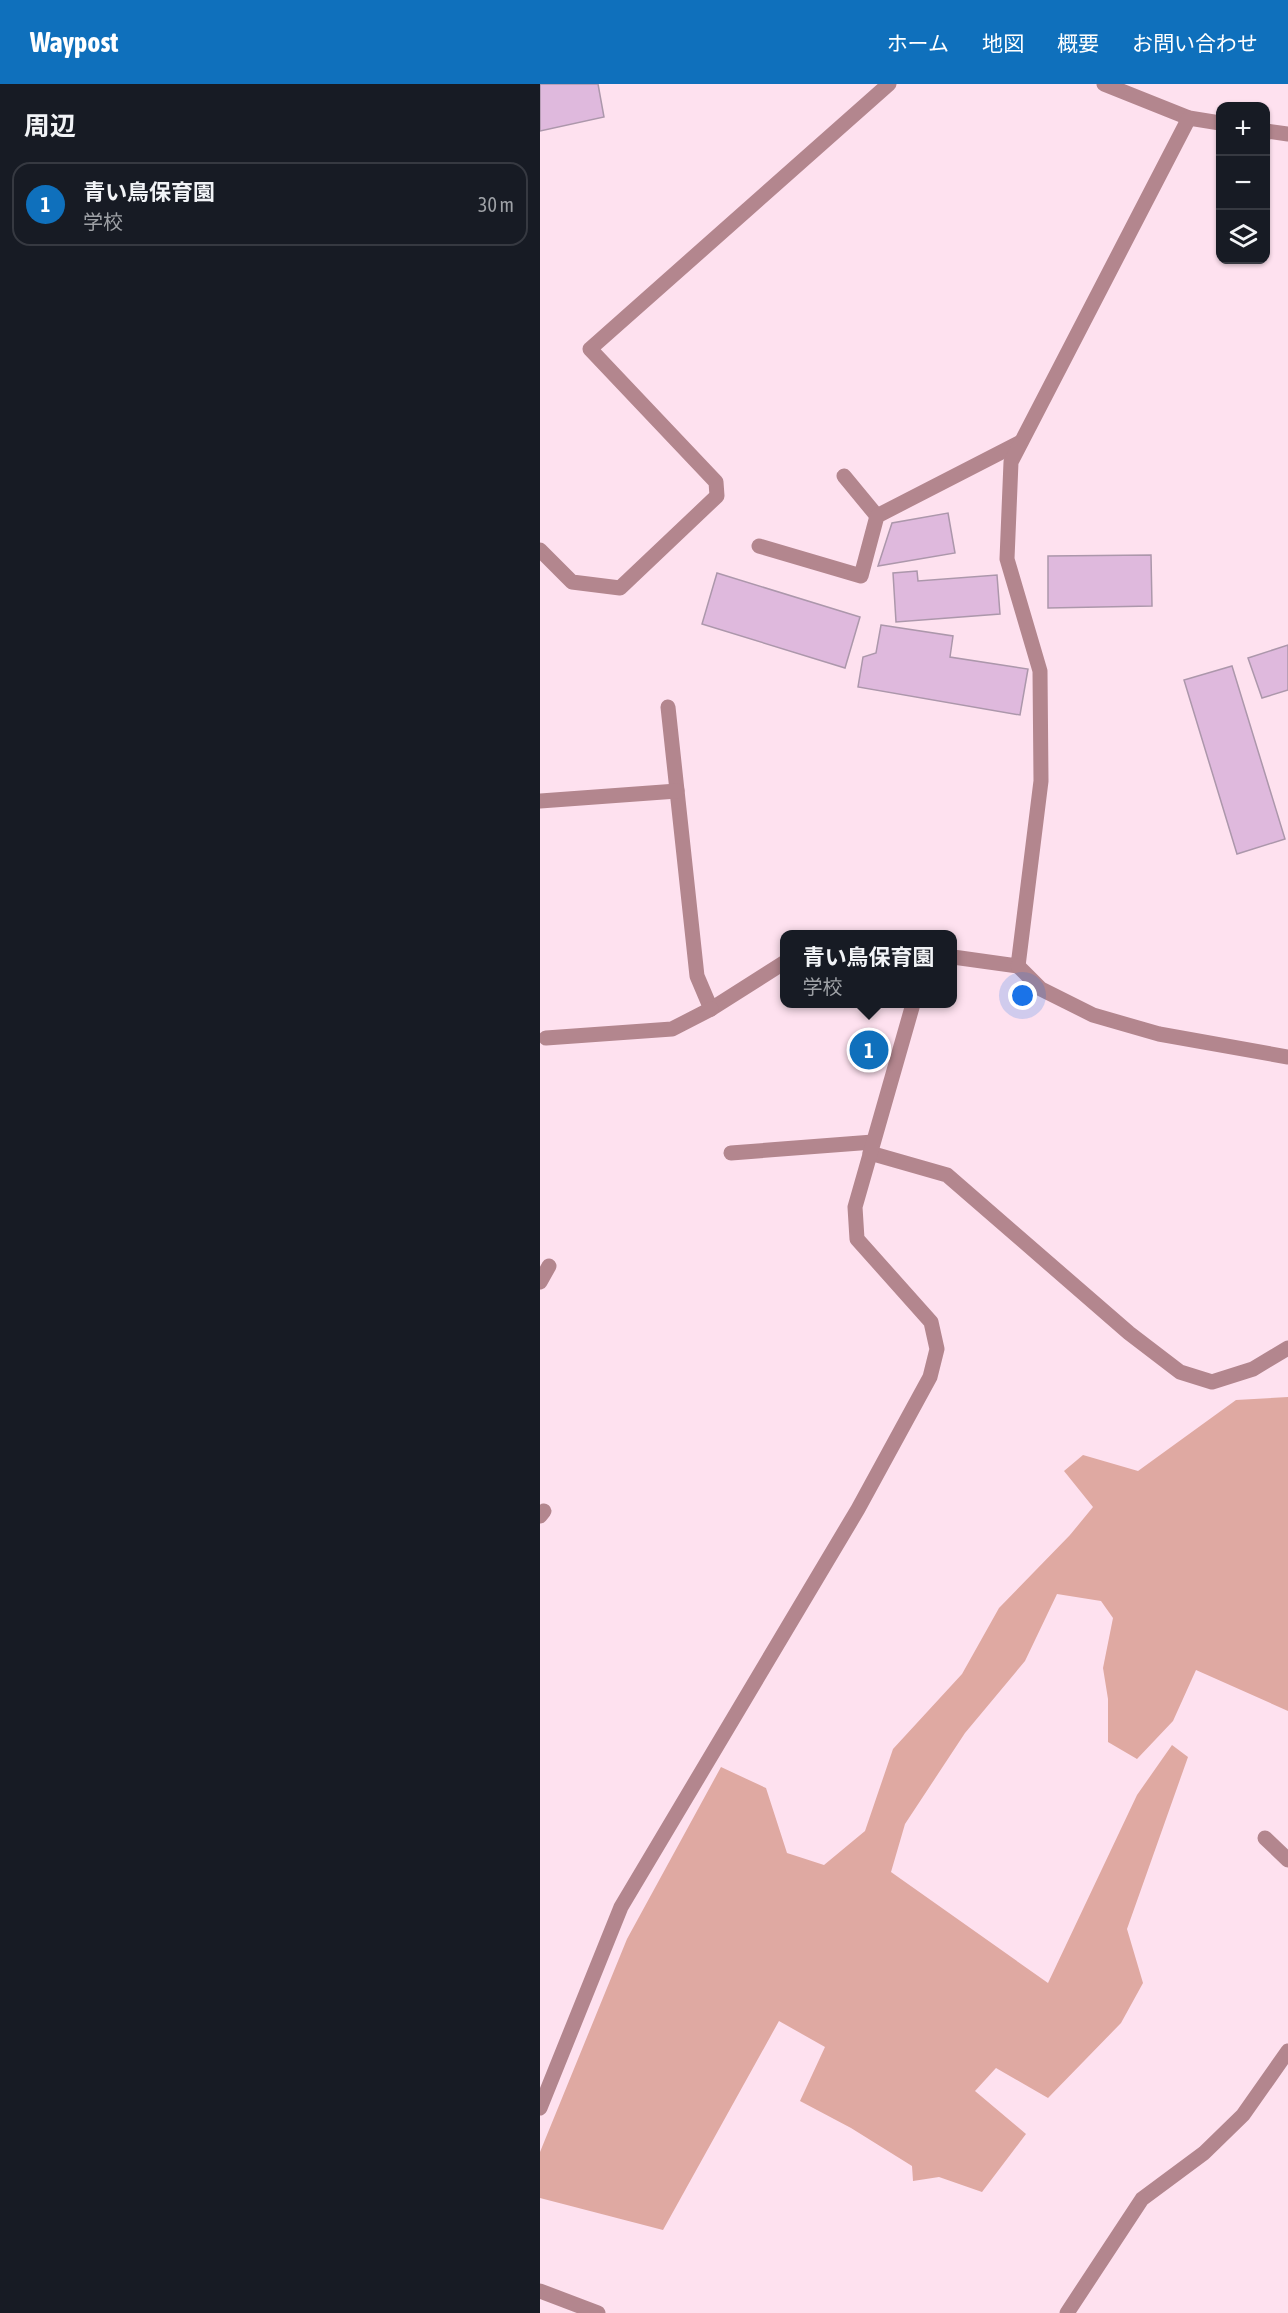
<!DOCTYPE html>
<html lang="ja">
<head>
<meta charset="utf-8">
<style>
  body { margin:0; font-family:"Asap Condensed","Noto Sans JP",sans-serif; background:#20242c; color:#f1f3f6 }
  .controls { position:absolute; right:18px; top:18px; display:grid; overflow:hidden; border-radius:12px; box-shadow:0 2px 4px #0004 }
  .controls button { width:54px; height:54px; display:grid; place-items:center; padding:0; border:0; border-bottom:2px solid #363941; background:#171b24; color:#f1f3f6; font:30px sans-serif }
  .you { position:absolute; left:483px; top:912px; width:21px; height:21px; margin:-15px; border:4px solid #fff; border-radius:50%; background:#1a73e8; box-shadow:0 0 0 9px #1a73e833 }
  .badge { display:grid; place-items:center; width:39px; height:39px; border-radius:50%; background:#0f70bc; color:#fff; font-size:20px; font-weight:700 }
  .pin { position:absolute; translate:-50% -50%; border:3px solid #fff; box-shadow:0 2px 6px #0006 }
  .popup { position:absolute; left:240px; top:846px; width:177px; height:78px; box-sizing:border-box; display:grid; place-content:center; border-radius:12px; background:#171b24; filter:drop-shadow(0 2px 4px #0005); font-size:20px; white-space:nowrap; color:#9ea1a6 }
  .popup b { font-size:22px; color:#f1f3f6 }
  .popup::after { content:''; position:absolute; left:50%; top:100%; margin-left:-12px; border:12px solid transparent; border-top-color:#171b24 }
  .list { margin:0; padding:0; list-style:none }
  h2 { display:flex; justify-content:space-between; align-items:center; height:78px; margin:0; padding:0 24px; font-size:26px }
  h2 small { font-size:20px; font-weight:400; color:#9ea1a6 }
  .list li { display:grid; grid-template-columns:39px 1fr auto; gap:18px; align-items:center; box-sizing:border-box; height:84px; margin:0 12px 12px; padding:0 12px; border:2px solid #363941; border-radius:18px }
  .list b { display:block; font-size:22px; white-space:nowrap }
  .list p { margin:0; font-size:20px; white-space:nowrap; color:#9ea1a6 }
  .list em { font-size:20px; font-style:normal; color:#9ea1a6 }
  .icon { flex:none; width:33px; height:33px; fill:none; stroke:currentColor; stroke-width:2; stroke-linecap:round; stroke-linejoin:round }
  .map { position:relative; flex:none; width:748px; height:2229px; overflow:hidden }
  header { display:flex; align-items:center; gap:36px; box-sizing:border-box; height:84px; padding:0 30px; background:#0f70bc; color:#fff }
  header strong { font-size:28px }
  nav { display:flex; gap:33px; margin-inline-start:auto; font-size:21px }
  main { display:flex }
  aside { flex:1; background:#171b24 }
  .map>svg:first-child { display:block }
  .forest { fill:#dfa9a2 }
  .building { fill:#dfb9dd; stroke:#ac97ab; stroke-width:1.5 }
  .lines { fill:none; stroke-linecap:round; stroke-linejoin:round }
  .minor { stroke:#b3868e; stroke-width:15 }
</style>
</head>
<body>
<header>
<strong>Waypost</strong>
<nav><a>ホーム</a><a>地図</a><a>概要</a><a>お問い合わせ</a></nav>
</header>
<main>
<aside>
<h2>周辺<small></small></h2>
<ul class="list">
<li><span class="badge">1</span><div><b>青い鳥保育園</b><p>学校</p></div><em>30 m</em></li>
</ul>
</aside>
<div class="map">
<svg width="748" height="2229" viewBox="0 0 748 2229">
  <rect width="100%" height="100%" fill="#fee1ef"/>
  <!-- forest -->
  <path class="forest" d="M748,1313V1627L656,1586L633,1637L597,1675L568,1658V1615L563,1584L573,1534L561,1517L517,1510L485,1577L425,1649L365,1740L351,1788L508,1899L597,1711L632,1661L648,1673L587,1845L603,1899L581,1939L508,2014L456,1984L435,2007L486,2050L442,2108L399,2093L373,2097L372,2082L311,2044L260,2017L285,1963L239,1937L123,2146L0,2114V2068L87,1855L181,1683L226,1704L247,1769L284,1781L325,1747L353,1665L422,1590L459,1524L530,1451L553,1423L524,1387L543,1371L598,1387L696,1316Z"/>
  <!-- building -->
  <g class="building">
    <path d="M0,0H58L64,33L0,47Z"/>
    <path d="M408,429L415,469L338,482L352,439Z"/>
    <path d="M611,471L612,522L508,524V472Z"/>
    <path d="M377,487L378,497L457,491L460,530L356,538L353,489Z"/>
    <path d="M177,489L320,533L305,584L162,540Z"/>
    <path d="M341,541L413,552L410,573L488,585L480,631L318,603L323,573L336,569Z"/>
    <path d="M748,561V606L722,614L708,574Z"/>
    <path d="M692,582L745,755L697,770L644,596Z"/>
  </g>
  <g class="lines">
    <!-- minor -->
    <g class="minor">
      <path d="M564,0L649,34L680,39"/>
      <path d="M726,47L748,50"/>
      <path d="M304,392L337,432"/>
      <path d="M219,462L321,492L337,432L481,358"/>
      <path d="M0,466L32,498L80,504L177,412L176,398L50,265L349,0"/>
      <path d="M128,623L157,892L171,925L245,878"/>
      <path d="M0,717L137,707"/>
      <path d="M413,873L478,882L501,697L500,587L467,475L471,378L649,34"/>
      <path d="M478,882L501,905L553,931L619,950L748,973"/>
      <path d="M6,954L132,945L171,925"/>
      <path d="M191,1069L333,1058"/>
      <path d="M330,1069L407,1091L589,1249L640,1288L672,1298L713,1285L748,1264"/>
      <path d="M0,1198L9,1182"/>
      <path d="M0,1432L4,1427"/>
      <path d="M725,1754L748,1776"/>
      <path d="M0,2024L81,1823L318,1425L390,1293L397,1265L391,1238L317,1155L315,1123L373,920"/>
      <path d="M0,2207L58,2229"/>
      <path d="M527,2229L602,2115L664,2069L703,2031L748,1967"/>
    </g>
  </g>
</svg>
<div class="controls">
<button>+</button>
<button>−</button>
<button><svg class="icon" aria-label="layers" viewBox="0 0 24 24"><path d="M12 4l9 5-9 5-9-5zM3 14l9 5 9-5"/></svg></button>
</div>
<div class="you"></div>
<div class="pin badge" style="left:329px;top:966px">1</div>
<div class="popup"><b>青い鳥保育園</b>学校</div>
</div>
</main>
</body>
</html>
